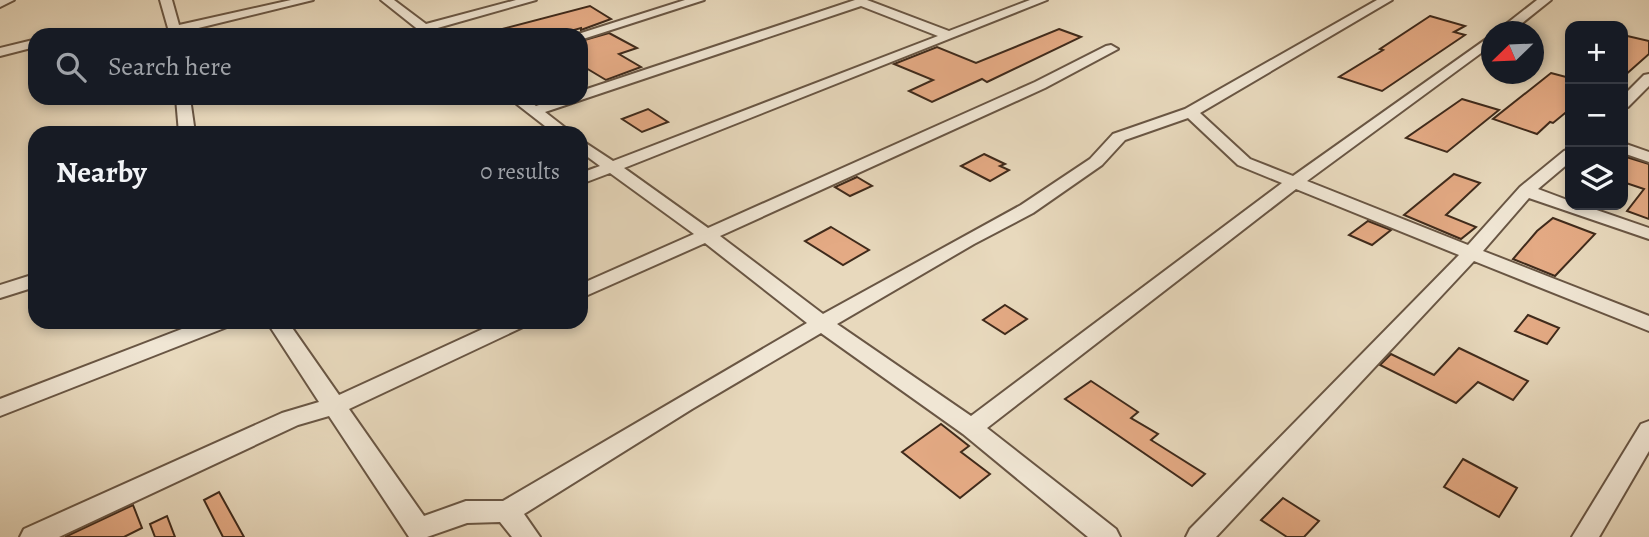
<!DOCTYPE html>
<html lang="en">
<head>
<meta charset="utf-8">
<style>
  body { margin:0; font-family:Alegreya,serif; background:#242831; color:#f1f3f6 }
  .controls { position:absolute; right:21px; top:21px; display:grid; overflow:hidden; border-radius:14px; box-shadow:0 4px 10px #0003 }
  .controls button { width:63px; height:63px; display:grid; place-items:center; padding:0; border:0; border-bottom:2px solid #363941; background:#171b24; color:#f1f3f6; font:35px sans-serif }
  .compass { position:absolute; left:1481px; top:21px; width:63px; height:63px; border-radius:50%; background:#171b24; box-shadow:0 4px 10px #0003; rotate:247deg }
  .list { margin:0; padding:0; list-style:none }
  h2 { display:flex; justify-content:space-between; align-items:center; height:91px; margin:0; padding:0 28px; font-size:30px }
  h2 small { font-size:23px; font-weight:400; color:#9ea1a6 }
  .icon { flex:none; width:38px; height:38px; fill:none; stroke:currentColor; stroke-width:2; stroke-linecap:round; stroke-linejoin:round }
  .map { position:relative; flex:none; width:1649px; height:537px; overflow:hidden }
  .search { position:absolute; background:#171b24; box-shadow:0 4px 10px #0003; left:28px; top:28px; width:560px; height:77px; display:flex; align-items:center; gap:18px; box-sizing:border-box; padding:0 24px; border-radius:21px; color:#9ea1a6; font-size:26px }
  .panel { position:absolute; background:#171b24; box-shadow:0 4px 10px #0003; left:28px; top:126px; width:560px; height:203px; border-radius:21px }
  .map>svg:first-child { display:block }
  .building { fill:#e4aa84; stroke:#3f2a1b; stroke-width:2 }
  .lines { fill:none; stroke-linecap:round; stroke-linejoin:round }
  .street-casing { stroke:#695644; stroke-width:4 }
  .street { fill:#f0e6d4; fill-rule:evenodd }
</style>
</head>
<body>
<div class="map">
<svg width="1649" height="537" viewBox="0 0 1649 537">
  <rect width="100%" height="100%" fill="#e8d9bd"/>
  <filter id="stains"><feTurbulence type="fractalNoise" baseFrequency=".00286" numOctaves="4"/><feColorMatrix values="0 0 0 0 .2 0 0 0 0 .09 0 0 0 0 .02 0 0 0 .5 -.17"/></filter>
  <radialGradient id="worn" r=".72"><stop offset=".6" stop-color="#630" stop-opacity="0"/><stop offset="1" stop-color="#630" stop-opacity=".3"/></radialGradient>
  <!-- building -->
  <g class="building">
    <path d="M590,6L611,19L581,30V28L556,35H502V29Z"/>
    <path d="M1430,16L1465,26L1454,32L1465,35L1382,91L1339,77L1383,50L1380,49Z"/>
    <path d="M1059,29L1081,37L987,82L982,79L932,102L909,91L933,80L894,64L937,47L976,63Z"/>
    <path d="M609,33L637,48L619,54L641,67L606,80L581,65V41Z"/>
    <path d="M1623,35L1649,41V54L1623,77Z"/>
    <path d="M1551,73L1570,78V109L1553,123L1550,122L1537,134L1493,119Z"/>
    <path d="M1462,99L1499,110L1447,152L1406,138Z"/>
    <path d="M648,109L668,122L642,132L622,119Z"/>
    <path d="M984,154L1005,164L1000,166L1009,170L990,181L961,166Z"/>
    <path d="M1623,156L1649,164V219L1627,211L1644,189L1623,182Z"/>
    <path d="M1454,174L1480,183L1446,215L1476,227L1461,239L1404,215Z"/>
    <path d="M857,177L872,186L850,196L835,187Z"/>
    <path d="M1553,218L1595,234L1555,276L1513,259L1537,231Z"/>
    <path d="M1368,221L1391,230L1372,245L1349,235Z"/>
    <path d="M831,227L869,250L843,265L805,241Z"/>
    <path d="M1005,305L1027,319L1005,334L983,320Z"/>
    <path d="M1528,315L1559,328L1547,344L1515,331Z"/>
    <path d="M1459,348L1528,381L1513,400L1478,382L1456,403L1380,365L1391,354L1434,375Z"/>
    <path d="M1091,381L1138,412L1131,418L1158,434L1151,440L1205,474L1192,486L1065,399Z"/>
    <path d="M941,424L969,446L961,452L990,474L960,498L902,452Z"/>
    <path d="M1463,459L1517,488L1499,517L1444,487Z"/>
    <path d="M219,492L244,537H223L204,500Z"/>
    <path d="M1283,498L1319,521L1304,537H1287L1261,520Z"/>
    <path d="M133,505L142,528L124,537H65Z"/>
    <path d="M167,516L175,537H155L150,524Z"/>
  </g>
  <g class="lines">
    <!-- street casing -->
    <g class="street-casing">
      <g id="street">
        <path d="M0,0H14L0,7Z"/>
        <path d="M160,0H172L179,25L291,0H313L182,32V35H170Z"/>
        <path d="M381,0H394L426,24L516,0H536L434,29L439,35H425Z"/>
        <path d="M685,0H704L586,38L581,39V35H575Z"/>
        <path d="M855,0H867L949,31L1030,0H1047L624,168L708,228L1035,82L1106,46L1111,45L1118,49L1045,88L720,236L823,314L1021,205L1090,159L1113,134L1185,109L1377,0H1392L1200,113L1250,159L1293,176L1492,35V45L1307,181L1468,245L1520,187L1564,151L1570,149V162L1538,189L1570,201V205H1582L1649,228V239L1529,198L1483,251L1649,316V331L1474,261L1216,537H1186L1190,529L1459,255L1296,189L987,428L1116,529L1120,537H1088L963,434L821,333L692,409L524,514L540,537H512L500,522L467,523L427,537H409L329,416L298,425L59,537H20L24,529L282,413L319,402L267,322H288L339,395L498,322H526L523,327L349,409L424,516L466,501H503L807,323L705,243L581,298V284L694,234L610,173L581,184V173L600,166L581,152V140L613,161L938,36L861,6L545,112L572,133H554L509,98H525L536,106L560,98H581V91ZM1188,118L1238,165L1282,183L971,416L837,324L974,244L1033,213L1102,165L1125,140Z"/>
        <path d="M1537,0H1551L1511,32H1496Z"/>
        <path d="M33,40L35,47L0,56V48Z"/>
        <path d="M1649,74V86L1628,107L1623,108V96L1644,75Z"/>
        <path d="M176,98H190L195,133H179Z"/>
        <path d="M1623,143L1649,152V162L1623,153Z"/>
        <path d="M35,274V287L0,298V285Z"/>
        <path d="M200,322H230L227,327L0,416V399Z"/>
        <path d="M1649,421V451L1599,537H1572L1641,424Z"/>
      </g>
    </g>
    <!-- street -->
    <use href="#street" class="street"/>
  </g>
  <rect width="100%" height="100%" filter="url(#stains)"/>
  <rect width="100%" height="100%" fill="url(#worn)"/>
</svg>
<div class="controls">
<button>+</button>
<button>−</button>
<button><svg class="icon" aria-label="layers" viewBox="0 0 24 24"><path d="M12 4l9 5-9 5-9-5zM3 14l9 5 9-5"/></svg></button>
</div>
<svg class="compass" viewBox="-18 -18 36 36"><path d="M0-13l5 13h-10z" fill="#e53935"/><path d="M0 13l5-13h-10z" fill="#9ea1a6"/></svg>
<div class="search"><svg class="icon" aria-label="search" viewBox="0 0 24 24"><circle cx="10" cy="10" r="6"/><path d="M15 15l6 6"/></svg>Search here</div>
<section class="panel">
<h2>Nearby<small>0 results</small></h2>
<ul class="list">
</ul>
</section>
</div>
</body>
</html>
